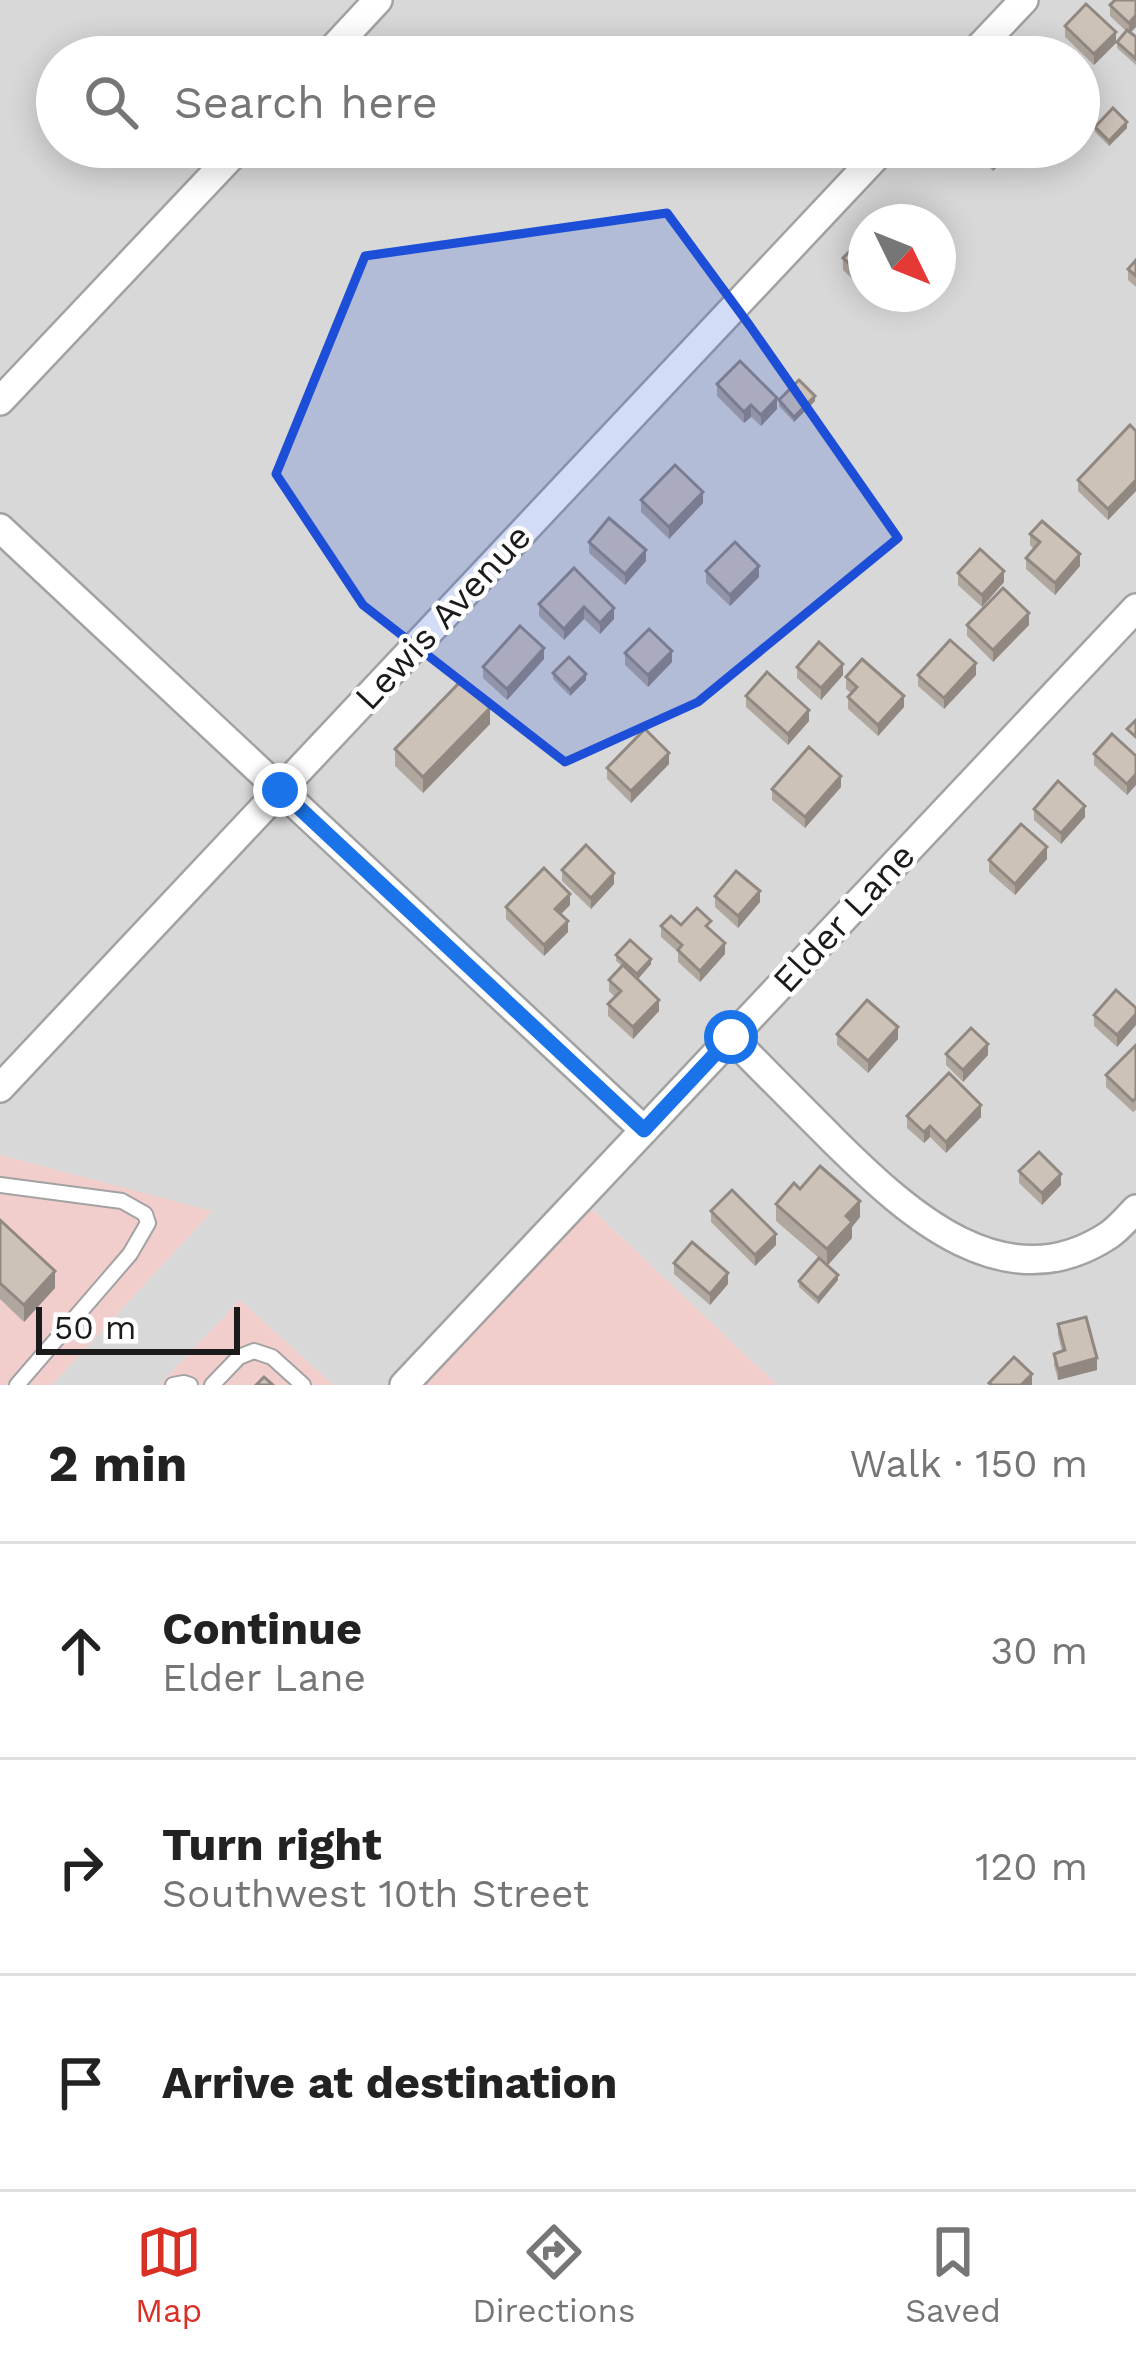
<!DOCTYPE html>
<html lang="en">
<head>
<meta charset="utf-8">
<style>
  body { margin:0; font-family:"Work Sans",sans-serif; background:#f6f6f6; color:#222 }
  .compass { position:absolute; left:848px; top:204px; width:108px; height:108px; border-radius:50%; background:#fff; box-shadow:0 6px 30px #0003; rotate:133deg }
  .scale { position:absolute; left:36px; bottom:30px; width:204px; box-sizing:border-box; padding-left:12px; border:6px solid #1b1b1b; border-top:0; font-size:33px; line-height:42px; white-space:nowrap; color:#1b1b1b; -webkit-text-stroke:9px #fff; paint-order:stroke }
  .stop { position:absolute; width:36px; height:36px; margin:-27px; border:9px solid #1a73e8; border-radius:50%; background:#fff }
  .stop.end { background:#1a73e8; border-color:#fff; box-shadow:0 3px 12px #0008 }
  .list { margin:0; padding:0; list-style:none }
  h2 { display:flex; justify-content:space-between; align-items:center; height:156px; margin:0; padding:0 48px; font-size:51px }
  h2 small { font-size:39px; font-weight:400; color:#767676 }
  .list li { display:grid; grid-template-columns:78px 1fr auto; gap:36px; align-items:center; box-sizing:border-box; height:216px; padding:0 48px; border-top:3px solid #e0e0e0 }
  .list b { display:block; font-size:45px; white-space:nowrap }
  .list p { margin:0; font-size:39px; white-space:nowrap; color:#767676 }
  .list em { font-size:39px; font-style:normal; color:#767676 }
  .icon { flex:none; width:66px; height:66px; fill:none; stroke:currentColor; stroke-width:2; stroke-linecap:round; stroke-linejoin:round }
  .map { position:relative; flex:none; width:1136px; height:1385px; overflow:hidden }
  .search { position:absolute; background:#fff; box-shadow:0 6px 30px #0003; left:36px; right:36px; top:36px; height:132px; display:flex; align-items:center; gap:30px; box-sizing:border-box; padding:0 42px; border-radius:66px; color:#767676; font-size:45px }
  .sheet { height:804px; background:#fff }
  nav { display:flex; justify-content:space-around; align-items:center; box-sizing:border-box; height:168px; border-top:3px solid #e0e0e0; background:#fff; font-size:33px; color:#767676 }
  nav a { display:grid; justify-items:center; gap:6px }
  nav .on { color:#d93025 }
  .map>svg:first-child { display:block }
  .residential { fill:#d9d8d8; fill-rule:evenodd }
  .commercial { fill:#f1cecc }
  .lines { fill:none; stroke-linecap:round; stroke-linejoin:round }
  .lane-casing { stroke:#a2a2a2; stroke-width:18 }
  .street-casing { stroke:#a2a2a2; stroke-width:32 }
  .lane { stroke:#fff; stroke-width:14 }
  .street { stroke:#fff; stroke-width:27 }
  .wall { fill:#b0a79e }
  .shaded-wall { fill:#908881 }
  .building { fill:#cdc2b8; stroke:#908881; stroke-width:3 }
  .route { stroke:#1a73e8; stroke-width:15 }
  .marked { fill:#1d4ed8; fill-opacity:0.2; stroke:#1d4ed8; stroke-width:9; stroke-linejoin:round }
  .labels { text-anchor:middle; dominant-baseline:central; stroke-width:9; stroke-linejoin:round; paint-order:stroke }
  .street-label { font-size:36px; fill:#1b1b1b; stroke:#fff }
</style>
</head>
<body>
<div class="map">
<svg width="1136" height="1385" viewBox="0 0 1136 1385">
  <rect width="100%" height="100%" fill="#eee9df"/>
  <!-- residential -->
  <path class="residential" d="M0,0H1136V1385H777L580,1198L404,1385H333L240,1300L159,1385H52L211,1212L0,1155ZM57,57H1079V147H57ZM866,222H938V294H866Z"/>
  <!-- commercial -->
  <g class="commercial">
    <path d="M0,1155L212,1211L52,1385H0Z"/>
    <path d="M580,1198L777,1385H404Z"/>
    <path d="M240,1300L333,1385H159Z"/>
  </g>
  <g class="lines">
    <!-- lane casing -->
    <g class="lane-casing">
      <g id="lane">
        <path d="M0,1185L122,1201L145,1214L148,1223L130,1254L17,1385"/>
        <path d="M173,1385L184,1383L190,1385"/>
        <path d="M212,1385L239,1357L254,1351L272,1357L303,1385"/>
      </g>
    </g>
    <!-- street casing -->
    <g class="street-casing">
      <g id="street">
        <path d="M325,57L378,0"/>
        <path d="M970,57L1024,0"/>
        <path d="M0,401L240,147"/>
        <path d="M0,528L644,1130"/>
        <path d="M731,1037C766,1073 801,1108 836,1143C907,1213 1005,1304 1109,1235C1119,1228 1127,1218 1136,1209"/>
        <path d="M0,1088L885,147"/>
        <path d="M404,1385L1136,608"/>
      </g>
    </g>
    <!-- lane -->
    <use href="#lane" class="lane"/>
    <!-- street -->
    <use href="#street" class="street"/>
  </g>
  <!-- wall -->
  <g class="wall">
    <path d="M1136,0V27L1131,32L1136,37V65L1117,48V42L1126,31L1110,16V5Z"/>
    <path d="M1065,26L1116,43L1094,65L1065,37Z"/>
    <path d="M1095,127L1127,128L1109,146L1095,132Z"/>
    <path d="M972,147H1016L993,171L972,151Z"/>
    <path d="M866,235V292L843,270V258Z"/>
    <path d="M1136,260V287L1128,280V269Z"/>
    <path d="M717,384L777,409L761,426L751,417L744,423L717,396Z"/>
    <path d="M779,400L815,401L794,422L779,406Z"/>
    <path d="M1136,431V491L1108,520L1078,491V480Z"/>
    <path d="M641,500L703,503L669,539L641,512Z"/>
    <path d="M1030,534L1080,566L1055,595L1026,569V558L1034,549L1030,545Z"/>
    <path d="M589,542L646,561L625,585L589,553Z"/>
    <path d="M574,568L614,619L600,634L584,619L564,640L539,616V604Z"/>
    <path d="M706,571L759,577L730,606L706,583Z"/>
    <path d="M958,573L1004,582L982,607L958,585Z"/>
    <path d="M967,625H1029L993,662L967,636Z"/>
    <path d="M625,653L672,662L648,687L625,665Z"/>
    <path d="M544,659L507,700L483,678V667Z"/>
    <path d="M797,667L843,675L821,700L797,678Z"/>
    <path d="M553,673L586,680L570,696L553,679Z"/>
    <path d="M918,675H976L944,709L918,686Z"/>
    <path d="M846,677L904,707L878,736L848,709V697L851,693L846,689Z"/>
    <path d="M746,696L809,721L788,745L746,707Z"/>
    <path d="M490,724L423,793L395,766V749Z"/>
    <path d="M1094,754L1136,756V785L1127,795L1094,765Z"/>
    <path d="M669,764L631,803L607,779V768Z"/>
    <path d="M841,787L805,828L772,800V789Z"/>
    <path d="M1034,809L1085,817L1061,844L1034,820Z"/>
    <path d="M1047,859L1015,895L989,872V860Z"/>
    <path d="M562,870L614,884L591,909L562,881Z"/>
    <path d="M715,896L760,902L738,928L715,907Z"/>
    <path d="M570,905L561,914L568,932L544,956L506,919V907Z"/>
    <path d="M681,925L711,931L725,954L700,982L678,962V952L661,937V926Z"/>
    <path d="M616,955L651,964L638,979L659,1011L633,1039L608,1016V1004L615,997L609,991V980L622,966L616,961Z"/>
    <path d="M1136,1008V1025L1117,1047L1094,1026V1015Z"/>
    <path d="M837,1034L898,1039L868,1073L837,1045Z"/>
    <path d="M1136,1045V1110L1133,1112L1106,1087V1075Z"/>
    <path d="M946,1054L988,1055L963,1082L946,1065Z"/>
    <path d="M907,1116L981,1117L946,1153L930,1137L924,1143L907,1128Z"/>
    <path d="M1019,1171L1061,1185L1042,1205L1019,1183Z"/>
    <path d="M800,1189L860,1217L852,1227V1238L828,1265L838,1280L818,1304L799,1287V1281L819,1258L776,1221V1204Z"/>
    <path d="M711,1211L776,1245L755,1266L711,1222Z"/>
    <path d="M0,1220L55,1288L24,1322L0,1299Z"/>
    <path d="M674,1263L728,1284L710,1305L674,1274Z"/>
    <path d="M1058,1324L1097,1370L1058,1380L1054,1365V1354L1062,1351L1058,1335Z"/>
  </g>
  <!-- shaded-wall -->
  <g class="shaded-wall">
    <path d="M1136,15V27L1129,34V23Z"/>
    <path d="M1116,32V43L1094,65V54Z"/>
    <path d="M1086,80V92L1079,100V88Z"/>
    <path d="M1127,122V128L1109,146V141Z"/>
    <path d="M1005,147H1016L993,171V160Z"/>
    <path d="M815,396V401L794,422V417Z"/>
    <path d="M777,398V409L761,426V415Z"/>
    <path d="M751,405V417L744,423V412Z"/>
    <path d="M1136,480V491L1108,520V509Z"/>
    <path d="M703,492V503L669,539V527Z"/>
    <path d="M646,550V561L625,585V574Z"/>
    <path d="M1080,554V566L1055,595V583Z"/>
    <path d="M759,566V577L730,606V595Z"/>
    <path d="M1004,571V582L982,607V595Z"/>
    <path d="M584,607V619L564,640V629Z"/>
    <path d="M614,608V619L600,634V623Z"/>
    <path d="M1029,613V625L993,662V650Z"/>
    <path d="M544,648V659L507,700V689Z"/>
    <path d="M672,651V662L648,687V675Z"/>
    <path d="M976,663V675L944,709V698Z"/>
    <path d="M843,664V675L821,700V688Z"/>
    <path d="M586,674V680L570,696V690Z"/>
    <path d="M904,696V707L878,736V725Z"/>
    <path d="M490,708V724L423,793V777Z"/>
    <path d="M809,710V721L788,745V734Z"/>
    <path d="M669,753V764L631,803V791Z"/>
    <path d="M1136,774V785L1127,795V784Z"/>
    <path d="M841,776V787L805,828V817Z"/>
    <path d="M1085,806V817L1061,844V833Z"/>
    <path d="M1047,847V859L1015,895V884Z"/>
    <path d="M614,873V884L591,909V898Z"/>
    <path d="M760,891V902L738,928V916Z"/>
    <path d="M570,894V905L555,920V909Z"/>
    <path d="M568,921V932L544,956V945Z"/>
    <path d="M725,943V954L700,982V971Z"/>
    <path d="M651,959V964L637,980V974Z"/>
    <path d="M659,1000V1011L633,1039V1027Z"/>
    <path d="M1136,1014V1025L1117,1047V1035Z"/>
    <path d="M898,1027V1039L868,1073V1061Z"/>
    <path d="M988,1044V1055L963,1082V1070Z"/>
    <path d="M981,1105V1117L946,1153V1142Z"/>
    <path d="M930,1126V1137L924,1143V1132Z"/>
    <path d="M1061,1174V1185L1042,1205V1193Z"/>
    <path d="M860,1201V1217L852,1227V1238L827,1266V1249L846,1216Z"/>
    <path d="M776,1234V1245L755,1266V1255Z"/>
    <path d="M55,1271V1288L24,1322V1305Z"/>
    <path d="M728,1273V1284L710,1305V1294Z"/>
    <path d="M838,1275V1280L818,1304V1298Z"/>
    <path d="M1097,1358V1370L1058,1380V1369Z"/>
    <path d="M1032,1374V1385H1021Z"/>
  </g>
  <!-- building -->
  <g class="building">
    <path d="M1115,0H1136V15L1129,23L1110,5Z"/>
    <path d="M1086,4L1116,32L1094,54L1065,26Z"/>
    <path d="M1127,30L1136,37V59L1117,42Z"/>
    <path d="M1050,49L1060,57H1043Z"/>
    <path d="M1079,74L1086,80L1079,88Z"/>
    <path d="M1113,108L1127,122L1109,141L1095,127Z"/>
    <path d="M980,147H1005L993,160Z"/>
    <path d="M866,235V280L843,258Z"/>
    <path d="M1136,260V276L1128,269Z"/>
    <path d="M740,361L777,398L761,415L751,405L744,412L717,384Z"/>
    <path d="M799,380L815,396L794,417L779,400Z"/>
    <path d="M1130,425L1136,431V480L1108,509L1078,480Z"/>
    <path d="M675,465L703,492L669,527L641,500Z"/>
    <path d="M609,518L646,550L625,574L589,542Z"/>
    <path d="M1042,521L1080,554L1055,583L1026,558L1040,542L1030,534Z"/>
    <path d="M735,542L759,566L730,595L706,571Z"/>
    <path d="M980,549L1004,571L982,595L958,573Z"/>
    <path d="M574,568L614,608L600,623L584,607L564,629L539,604Z"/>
    <path d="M1003,588L1029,613L993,650L967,625Z"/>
    <path d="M520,626L544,648L507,689L483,667Z"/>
    <path d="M649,629L672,651L648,675L625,653Z"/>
    <path d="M950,640L976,663L944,698L918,675Z"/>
    <path d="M819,642L843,664L821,688L797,667Z"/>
    <path d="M569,657L586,674L570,690L553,673Z"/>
    <path d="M862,659L904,696L878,725L848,697L857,687L846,677Z"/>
    <path d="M767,672L809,710L788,734L746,696Z"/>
    <path d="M462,680L490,708L423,777L395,749Z"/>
    <path d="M1136,720V737L1127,729Z"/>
    <path d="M645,729L669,753L631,791L607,768Z"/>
    <path d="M1112,734L1136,756V774L1127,784L1094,754Z"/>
    <path d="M809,747L841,776L805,817L772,789Z"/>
    <path d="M1058,781L1085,806L1061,833L1034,809Z"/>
    <path d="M1021,824L1047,847L1015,884L989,860Z"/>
    <path d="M586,845L614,873L591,898L562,870Z"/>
    <path d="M544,868L570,894L555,909L568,921L544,945L506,907Z"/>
    <path d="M736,871L760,891L738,916L715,896Z"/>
    <path d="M697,908L711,921L706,926L725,943L700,971L678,950L682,945L661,926L671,916L681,925Z"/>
    <path d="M630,940L651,959L637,974L616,955Z"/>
    <path d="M623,965L659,1000L633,1027L608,1004L621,991L609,980Z"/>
    <path d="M1116,990L1136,1008V1014L1117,1035L1094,1015Z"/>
    <path d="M867,1000L898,1027L868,1061L837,1034Z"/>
    <path d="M971,1028L988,1044L963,1070L946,1054Z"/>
    <path d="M1136,1045V1098L1133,1101L1106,1075Z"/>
    <path d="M949,1073L981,1105L946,1142L930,1126L924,1132L907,1116Z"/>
    <path d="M1039,1152L1061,1174L1042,1193L1019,1171Z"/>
    <path d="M820,1166L860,1201L846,1216L852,1222L827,1249L776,1204L794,1183L800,1189Z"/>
    <path d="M732,1190L776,1234L755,1255L711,1211Z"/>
    <path d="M0,1220L55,1271L24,1305L0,1283Z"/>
    <path d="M692,1242L728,1273L710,1294L674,1263Z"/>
    <path d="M819,1258L838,1275L818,1298L799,1281Z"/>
    <path d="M1086,1317L1097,1358L1058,1369L1054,1354L1065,1350L1058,1324Z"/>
    <path d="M1014,1357L1032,1374L1021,1385H992L989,1383Z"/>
    <path d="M264,1377L273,1385H256Z"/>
  </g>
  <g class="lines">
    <!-- route -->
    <path class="route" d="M280,790L644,1130L731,1037"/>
  </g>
  <!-- marked area -->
  <path class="marked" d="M667,213L750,326L898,538L698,702L565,762L363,605L276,474L365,256Z"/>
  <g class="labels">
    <!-- street labels -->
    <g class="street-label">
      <text transform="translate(443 617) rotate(-47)">Lewis Avenue</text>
      <text transform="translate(844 918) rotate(-47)">Elder Lane</text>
    </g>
  </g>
</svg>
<svg class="compass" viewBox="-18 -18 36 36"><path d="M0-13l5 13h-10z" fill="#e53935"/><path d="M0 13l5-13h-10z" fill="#767676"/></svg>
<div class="scale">50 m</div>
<div class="stop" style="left:731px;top:1037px"></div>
<div class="stop end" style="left:280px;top:790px"></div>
<div class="search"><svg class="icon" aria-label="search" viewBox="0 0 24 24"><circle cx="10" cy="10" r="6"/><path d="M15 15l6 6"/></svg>Search here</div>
</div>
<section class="sheet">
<h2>2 min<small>Walk · 150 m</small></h2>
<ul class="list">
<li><svg class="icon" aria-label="ahead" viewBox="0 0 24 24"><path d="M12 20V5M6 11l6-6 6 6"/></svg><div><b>Continue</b><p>Elder Lane</p></div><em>30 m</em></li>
<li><svg class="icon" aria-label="right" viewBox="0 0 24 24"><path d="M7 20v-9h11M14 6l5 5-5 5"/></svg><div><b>Turn right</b><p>Southwest 10th Street</p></div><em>120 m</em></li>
<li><svg class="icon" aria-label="arrive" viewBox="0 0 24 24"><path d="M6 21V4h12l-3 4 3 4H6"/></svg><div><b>Arrive at destination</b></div></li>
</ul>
</section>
<nav>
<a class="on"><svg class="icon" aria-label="map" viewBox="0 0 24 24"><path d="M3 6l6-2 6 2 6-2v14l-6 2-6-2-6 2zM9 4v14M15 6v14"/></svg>Map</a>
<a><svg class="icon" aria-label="directions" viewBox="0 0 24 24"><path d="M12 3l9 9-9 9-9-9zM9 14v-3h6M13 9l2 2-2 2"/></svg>Directions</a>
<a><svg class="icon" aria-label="saved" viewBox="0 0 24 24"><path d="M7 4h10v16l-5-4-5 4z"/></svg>Saved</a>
</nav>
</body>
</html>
